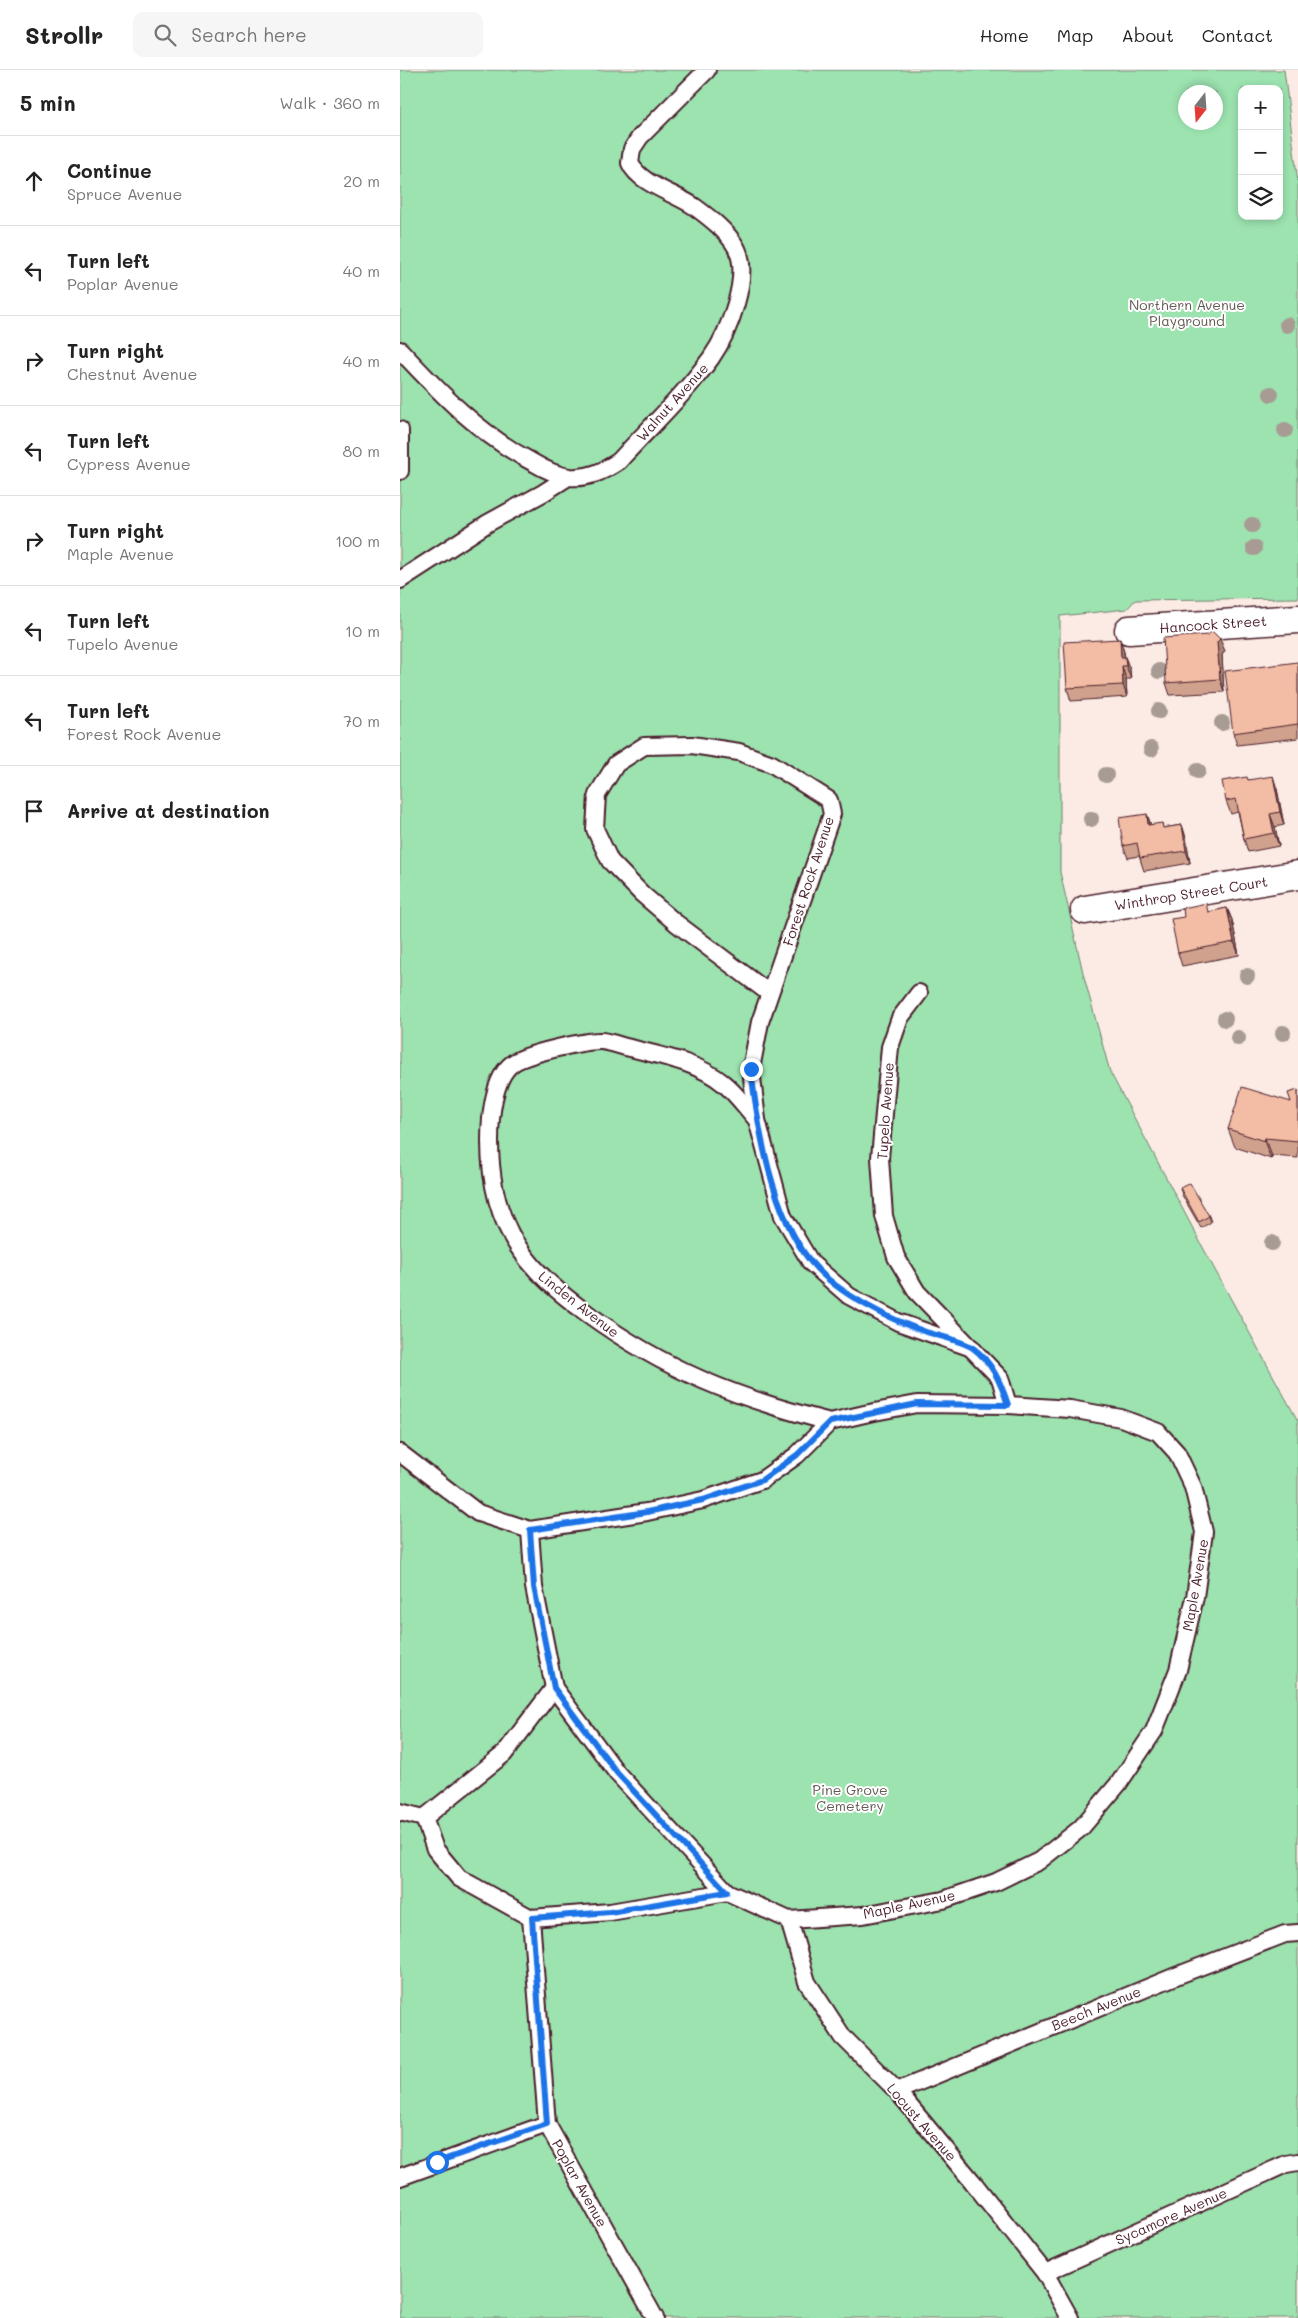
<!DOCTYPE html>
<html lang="en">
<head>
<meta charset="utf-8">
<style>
  body { margin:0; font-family:Mali,sans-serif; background:#f6f6f6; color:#222 }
  .controls { position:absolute; right:15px; top:15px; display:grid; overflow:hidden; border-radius:10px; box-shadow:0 2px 8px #0003 }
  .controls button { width:45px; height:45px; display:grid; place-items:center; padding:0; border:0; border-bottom:1px solid #e0e0e0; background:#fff; color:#222; font:25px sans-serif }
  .compass { position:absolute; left:778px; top:15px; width:45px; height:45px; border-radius:50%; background:#fff; box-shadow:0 2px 8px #0003; rotate:197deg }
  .stop { position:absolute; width:15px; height:15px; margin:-11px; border:4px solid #1a73e8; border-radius:50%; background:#fff }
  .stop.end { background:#1a73e8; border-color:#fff; box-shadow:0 1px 5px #0008 }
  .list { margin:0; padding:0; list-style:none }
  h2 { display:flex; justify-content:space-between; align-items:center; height:65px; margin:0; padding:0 20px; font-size:21px }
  h2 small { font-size:16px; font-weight:400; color:#767676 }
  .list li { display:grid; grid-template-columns:32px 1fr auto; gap:15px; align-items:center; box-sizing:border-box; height:90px; padding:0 20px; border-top:1px solid #e0e0e0 }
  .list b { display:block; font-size:19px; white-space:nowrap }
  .list p { margin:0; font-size:16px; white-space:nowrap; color:#767676 }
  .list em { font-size:16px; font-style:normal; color:#767676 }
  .icon { flex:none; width:28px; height:28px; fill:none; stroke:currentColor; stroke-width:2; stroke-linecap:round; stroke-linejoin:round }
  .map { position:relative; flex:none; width:898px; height:2248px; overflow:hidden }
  header { display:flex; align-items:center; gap:30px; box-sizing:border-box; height:70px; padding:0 25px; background:#fff; border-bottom:1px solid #e0e0e0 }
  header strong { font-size:24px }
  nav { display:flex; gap:28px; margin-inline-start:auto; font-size:18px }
  .search { width:350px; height:45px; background:#f6f6f6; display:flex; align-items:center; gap:12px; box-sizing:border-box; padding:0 18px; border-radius:10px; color:#767676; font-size:19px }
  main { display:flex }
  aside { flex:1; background:#fff }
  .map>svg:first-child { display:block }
  .green { fill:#9ce3b0; stroke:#73816e; fill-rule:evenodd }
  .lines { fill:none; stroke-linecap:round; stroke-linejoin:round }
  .service-casing { stroke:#4a1f2b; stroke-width:20 }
  .minor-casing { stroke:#4a1f2b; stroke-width:31 }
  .service { stroke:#fff; stroke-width:16 }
  .minor { stroke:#fff; stroke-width:28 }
  .tree { fill:#a79b94 }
  .wall { fill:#d0a28e; stroke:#4a1f2b }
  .shaded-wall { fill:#a98474; stroke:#4a1f2b }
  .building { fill:#f2bca5; stroke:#4a1f2b }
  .route { stroke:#1a73e8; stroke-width:6 }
  .labels { text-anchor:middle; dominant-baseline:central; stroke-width:4; stroke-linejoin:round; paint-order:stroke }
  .park-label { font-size:14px; fill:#635a53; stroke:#fff }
  .street-label { font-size:14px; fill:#4a1f2b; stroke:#fff }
</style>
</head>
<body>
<header>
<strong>Strollr</strong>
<div class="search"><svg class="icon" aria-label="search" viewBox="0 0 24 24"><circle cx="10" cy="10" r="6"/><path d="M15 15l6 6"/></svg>Search here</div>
<nav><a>Home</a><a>Map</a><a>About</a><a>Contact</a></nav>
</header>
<main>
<aside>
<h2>5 min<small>Walk · 360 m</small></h2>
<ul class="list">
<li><svg class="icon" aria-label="ahead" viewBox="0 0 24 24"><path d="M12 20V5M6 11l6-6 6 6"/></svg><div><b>Continue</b><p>Spruce Avenue</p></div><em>20 m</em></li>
<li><svg class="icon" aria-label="left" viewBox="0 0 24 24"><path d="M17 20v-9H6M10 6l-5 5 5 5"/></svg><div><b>Turn left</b><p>Poplar Avenue</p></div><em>40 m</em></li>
<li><svg class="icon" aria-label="right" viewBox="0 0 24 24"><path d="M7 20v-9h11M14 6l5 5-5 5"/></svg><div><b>Turn right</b><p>Chestnut Avenue</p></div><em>40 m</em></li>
<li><svg class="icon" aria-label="left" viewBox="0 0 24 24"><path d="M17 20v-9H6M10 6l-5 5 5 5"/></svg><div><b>Turn left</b><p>Cypress Avenue</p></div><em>80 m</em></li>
<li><svg class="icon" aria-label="right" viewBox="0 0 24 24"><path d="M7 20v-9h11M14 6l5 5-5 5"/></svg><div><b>Turn right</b><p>Maple Avenue</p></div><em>100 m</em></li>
<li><svg class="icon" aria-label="left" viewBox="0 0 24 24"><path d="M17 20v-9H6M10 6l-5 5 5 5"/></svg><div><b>Turn left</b><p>Tupelo Avenue</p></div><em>10 m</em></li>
<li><svg class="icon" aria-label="left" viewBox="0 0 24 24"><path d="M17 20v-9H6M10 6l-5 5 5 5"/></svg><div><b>Turn left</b><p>Forest Rock Avenue</p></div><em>70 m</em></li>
<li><svg class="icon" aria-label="arrive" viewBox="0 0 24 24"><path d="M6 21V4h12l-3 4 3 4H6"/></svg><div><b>Arrive at destination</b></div></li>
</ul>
</aside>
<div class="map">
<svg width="898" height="2248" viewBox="0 0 898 2248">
  <rect width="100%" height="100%" fill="#fbebe4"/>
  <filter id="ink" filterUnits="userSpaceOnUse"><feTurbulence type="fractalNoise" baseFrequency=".02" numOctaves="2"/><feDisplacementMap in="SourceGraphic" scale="10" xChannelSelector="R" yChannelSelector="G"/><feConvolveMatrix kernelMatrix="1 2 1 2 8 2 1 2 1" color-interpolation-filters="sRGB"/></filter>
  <g filter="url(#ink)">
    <!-- green -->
    <path class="green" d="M0,0H884L898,113V528L735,530L727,539L660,546V802L684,907L710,1002L816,1202L898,1351V2248H0ZM842,19H879V146H842ZM786,22H816V52H786Z"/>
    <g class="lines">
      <!-- service casing -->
      <g class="service-casing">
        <g id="service">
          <path d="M0,280C41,324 80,365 134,393C144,399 157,405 169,407C188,409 204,401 219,391C250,357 284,325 311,288C328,264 352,205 336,177C327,161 310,148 295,137C277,124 239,114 230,93L232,79L240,67L307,0"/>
          <path d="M0,360V401"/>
          <path d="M0,510L88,453L143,423L168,407"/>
          <path d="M369,923L276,853L242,824L210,791L195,759L197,725L216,694L244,676L292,675L339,682L372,694L429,730L432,744L360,952L351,999L357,1050L383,1146L411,1193L449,1226L498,1252L572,1278"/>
          <path d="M519,923L500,948L490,977L480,1088L484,1146L496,1187L517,1222L600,1308L608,1335"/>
          <path d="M357,1050C346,1038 336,1023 323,1013C297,992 262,986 230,978C221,976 211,972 202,971C186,970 126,984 113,993C93,1007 90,1049 90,1071C90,1109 97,1146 119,1178C137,1205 162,1225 188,1244C267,1301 336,1328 430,1352"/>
          <path d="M0,1383L78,1443L130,1460L247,1442L303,1430L362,1410L397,1385L430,1352L469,1343L517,1334L608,1335L670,1339L721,1348L758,1362L777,1383L793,1417L804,1462L795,1527L778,1600L754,1661L719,1713L681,1758L639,1791L596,1812L543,1830L463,1845L389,1850L327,1822L217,1703L154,1618L134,1517L130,1460"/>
          <path d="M0,1742L24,1748"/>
          <path d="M24,1748L35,1779L59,1808L131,1848L210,1842L327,1822"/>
          <path d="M24,1748L104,1684L154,1618"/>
          <path d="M131,1848L147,2054L255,2248"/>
          <path d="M389,1850L407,1912L443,1967L497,2021L572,2111L645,2203L670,2248"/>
          <path d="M497,2021L776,1906L885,1864L898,1863"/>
          <path d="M0,2107L147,2054"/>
          <path d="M645,2203L886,2094L898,2092"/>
        </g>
      </g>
      <!-- minor casing -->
      <g class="minor-casing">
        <g id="minor">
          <path d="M729,560L898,549"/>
          <path d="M685,840L898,805"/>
        </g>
      </g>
      <!-- service -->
      <use href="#service" class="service"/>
      <!-- minor -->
      <use href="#minor" class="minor"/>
    </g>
    <!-- trees -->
    <g class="tree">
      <circle cx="887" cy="255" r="8"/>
      <circle cx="871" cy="324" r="8"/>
      <circle cx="885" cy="360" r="8"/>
      <circle cx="852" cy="455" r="8"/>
      <circle cx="854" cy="478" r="8"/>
      <circle cx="759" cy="601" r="8"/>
      <circle cx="759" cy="641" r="8"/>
      <circle cx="822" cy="653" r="8"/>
      <circle cx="751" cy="679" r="8"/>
      <circle cx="798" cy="701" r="8"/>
      <circle cx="706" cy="705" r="8"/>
      <circle cx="691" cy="749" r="8"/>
      <circle cx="847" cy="906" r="8"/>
      <circle cx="825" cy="949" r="8"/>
      <circle cx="883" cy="963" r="8"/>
      <circle cx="838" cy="968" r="8"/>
      <circle cx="872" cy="1173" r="8"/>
    </g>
    <!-- wall -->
    <g class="wall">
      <path d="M808,565L825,581L822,585L824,622L770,625L766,613Z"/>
      <path d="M720,569L724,582L725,587L730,600L731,609H726L727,627L671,631L667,618Z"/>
      <path d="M898,592V668L837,675L833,663Z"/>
      <path d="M848,710L877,719L884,755L875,757L879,776L848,782L844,769L838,742L831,744L826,731Z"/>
      <path d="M747,744L751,755L763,758L782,755L786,768L790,793L744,801L739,786L728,788L723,776Z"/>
      <path d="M827,838L832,850L839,885L782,896L778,883L809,842Z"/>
      <path d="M898,1020V1088L872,1086L871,1089L835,1077L828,1059L891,1032Z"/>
      <path d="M780,1118L809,1146L811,1152L801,1158L782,1125Z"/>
    </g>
    <!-- shaded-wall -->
    <g class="shaded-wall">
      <path d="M720,569L724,582L725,596L721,587Z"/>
      <path d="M820,569L825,581L822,585L824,622L820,609L817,572Z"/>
      <path d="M725,587L730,600L731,609L726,596Z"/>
      <path d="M722,596L726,609L727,627L723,615Z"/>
      <path d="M873,706L877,719L884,755L880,742Z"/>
      <path d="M747,744L751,756L748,755Z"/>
      <path d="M870,744L875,757L879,776L874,763Z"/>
      <path d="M782,755L786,768L790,793L786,781Z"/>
      <path d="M827,838L832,850L839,885L834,872Z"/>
      <path d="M865,1068L872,1086L871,1089L864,1071Z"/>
    </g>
    <!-- building -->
    <g class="building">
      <path d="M812,561L820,569L817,572L820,609L766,613L763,568L808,565Z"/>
      <path d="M720,569L721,587H725L726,596H722L723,615L667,618L664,572Z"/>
      <path d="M898,592V654L833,663L825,601Z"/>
      <path d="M873,706L880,742L870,744L874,763L844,769L836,729L826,731L822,711L847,707L848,710Z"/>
      <path d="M747,744L748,755L762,753L763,758L782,755L786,781L740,788L737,773L723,776L719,748Z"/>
      <path d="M806,833L808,842L827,838L834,872L778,883L771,849L784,847L783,838Z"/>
      <path d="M842,1017L891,1032L888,1023L898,1020V1071L865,1068L864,1071L828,1059Z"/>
      <path d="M790,1113L809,1146L799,1152L780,1118Z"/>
    </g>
  </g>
  <g class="lines" filter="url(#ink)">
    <!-- route -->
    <path class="route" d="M37,2092L147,2054L132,1848L210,1842L327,1822L217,1703L154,1618L134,1517L130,1460L247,1442L303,1430L362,1410L397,1385L430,1352L517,1334L608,1335C601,1313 592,1292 573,1278C563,1271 539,1266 526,1262C489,1249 437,1224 411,1192C372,1144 358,1060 351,999"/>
  </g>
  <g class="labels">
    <!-- park labels -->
    <g class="park-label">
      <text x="787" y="234">Northern Avenue<tspan x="787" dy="16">Playground</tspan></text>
      <text x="450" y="1719">Pine Grove<tspan x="450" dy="16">Cemetery</tspan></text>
    </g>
    <!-- street labels -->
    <g class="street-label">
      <text transform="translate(272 332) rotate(-48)">Walnut Avenue</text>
      <text transform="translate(813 554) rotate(-4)">Hancock Street</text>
      <text transform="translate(408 811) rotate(-72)">Forest Rock Avenue</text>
      <text transform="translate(791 823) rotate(-9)">Winthrop Street Court</text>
      <text transform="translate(485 1041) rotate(-86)">Tupelo Avenue</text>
      <text transform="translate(179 1234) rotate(38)">Linden Avenue</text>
      <text transform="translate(795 1515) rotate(-80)">Maple Avenue</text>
      <text transform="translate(509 1834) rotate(-12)">Maple Avenue</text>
      <text transform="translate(696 1938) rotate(-22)">Beech Avenue</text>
      <text transform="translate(522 2052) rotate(49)">Locust Avenue</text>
      <text transform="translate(180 2113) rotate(61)">Poplar Avenue</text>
      <text transform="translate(771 2146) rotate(-24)">Sycamore Avenue</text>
    </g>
  </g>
</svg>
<div class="controls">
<button>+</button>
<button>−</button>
<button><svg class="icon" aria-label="layers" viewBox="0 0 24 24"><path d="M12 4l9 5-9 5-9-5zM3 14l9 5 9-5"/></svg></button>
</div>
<svg class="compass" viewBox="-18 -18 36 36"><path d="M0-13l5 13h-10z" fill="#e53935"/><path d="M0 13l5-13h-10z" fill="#767676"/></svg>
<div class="stop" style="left:37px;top:2092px"></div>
<div class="stop end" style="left:351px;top:999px"></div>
</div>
</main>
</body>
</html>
